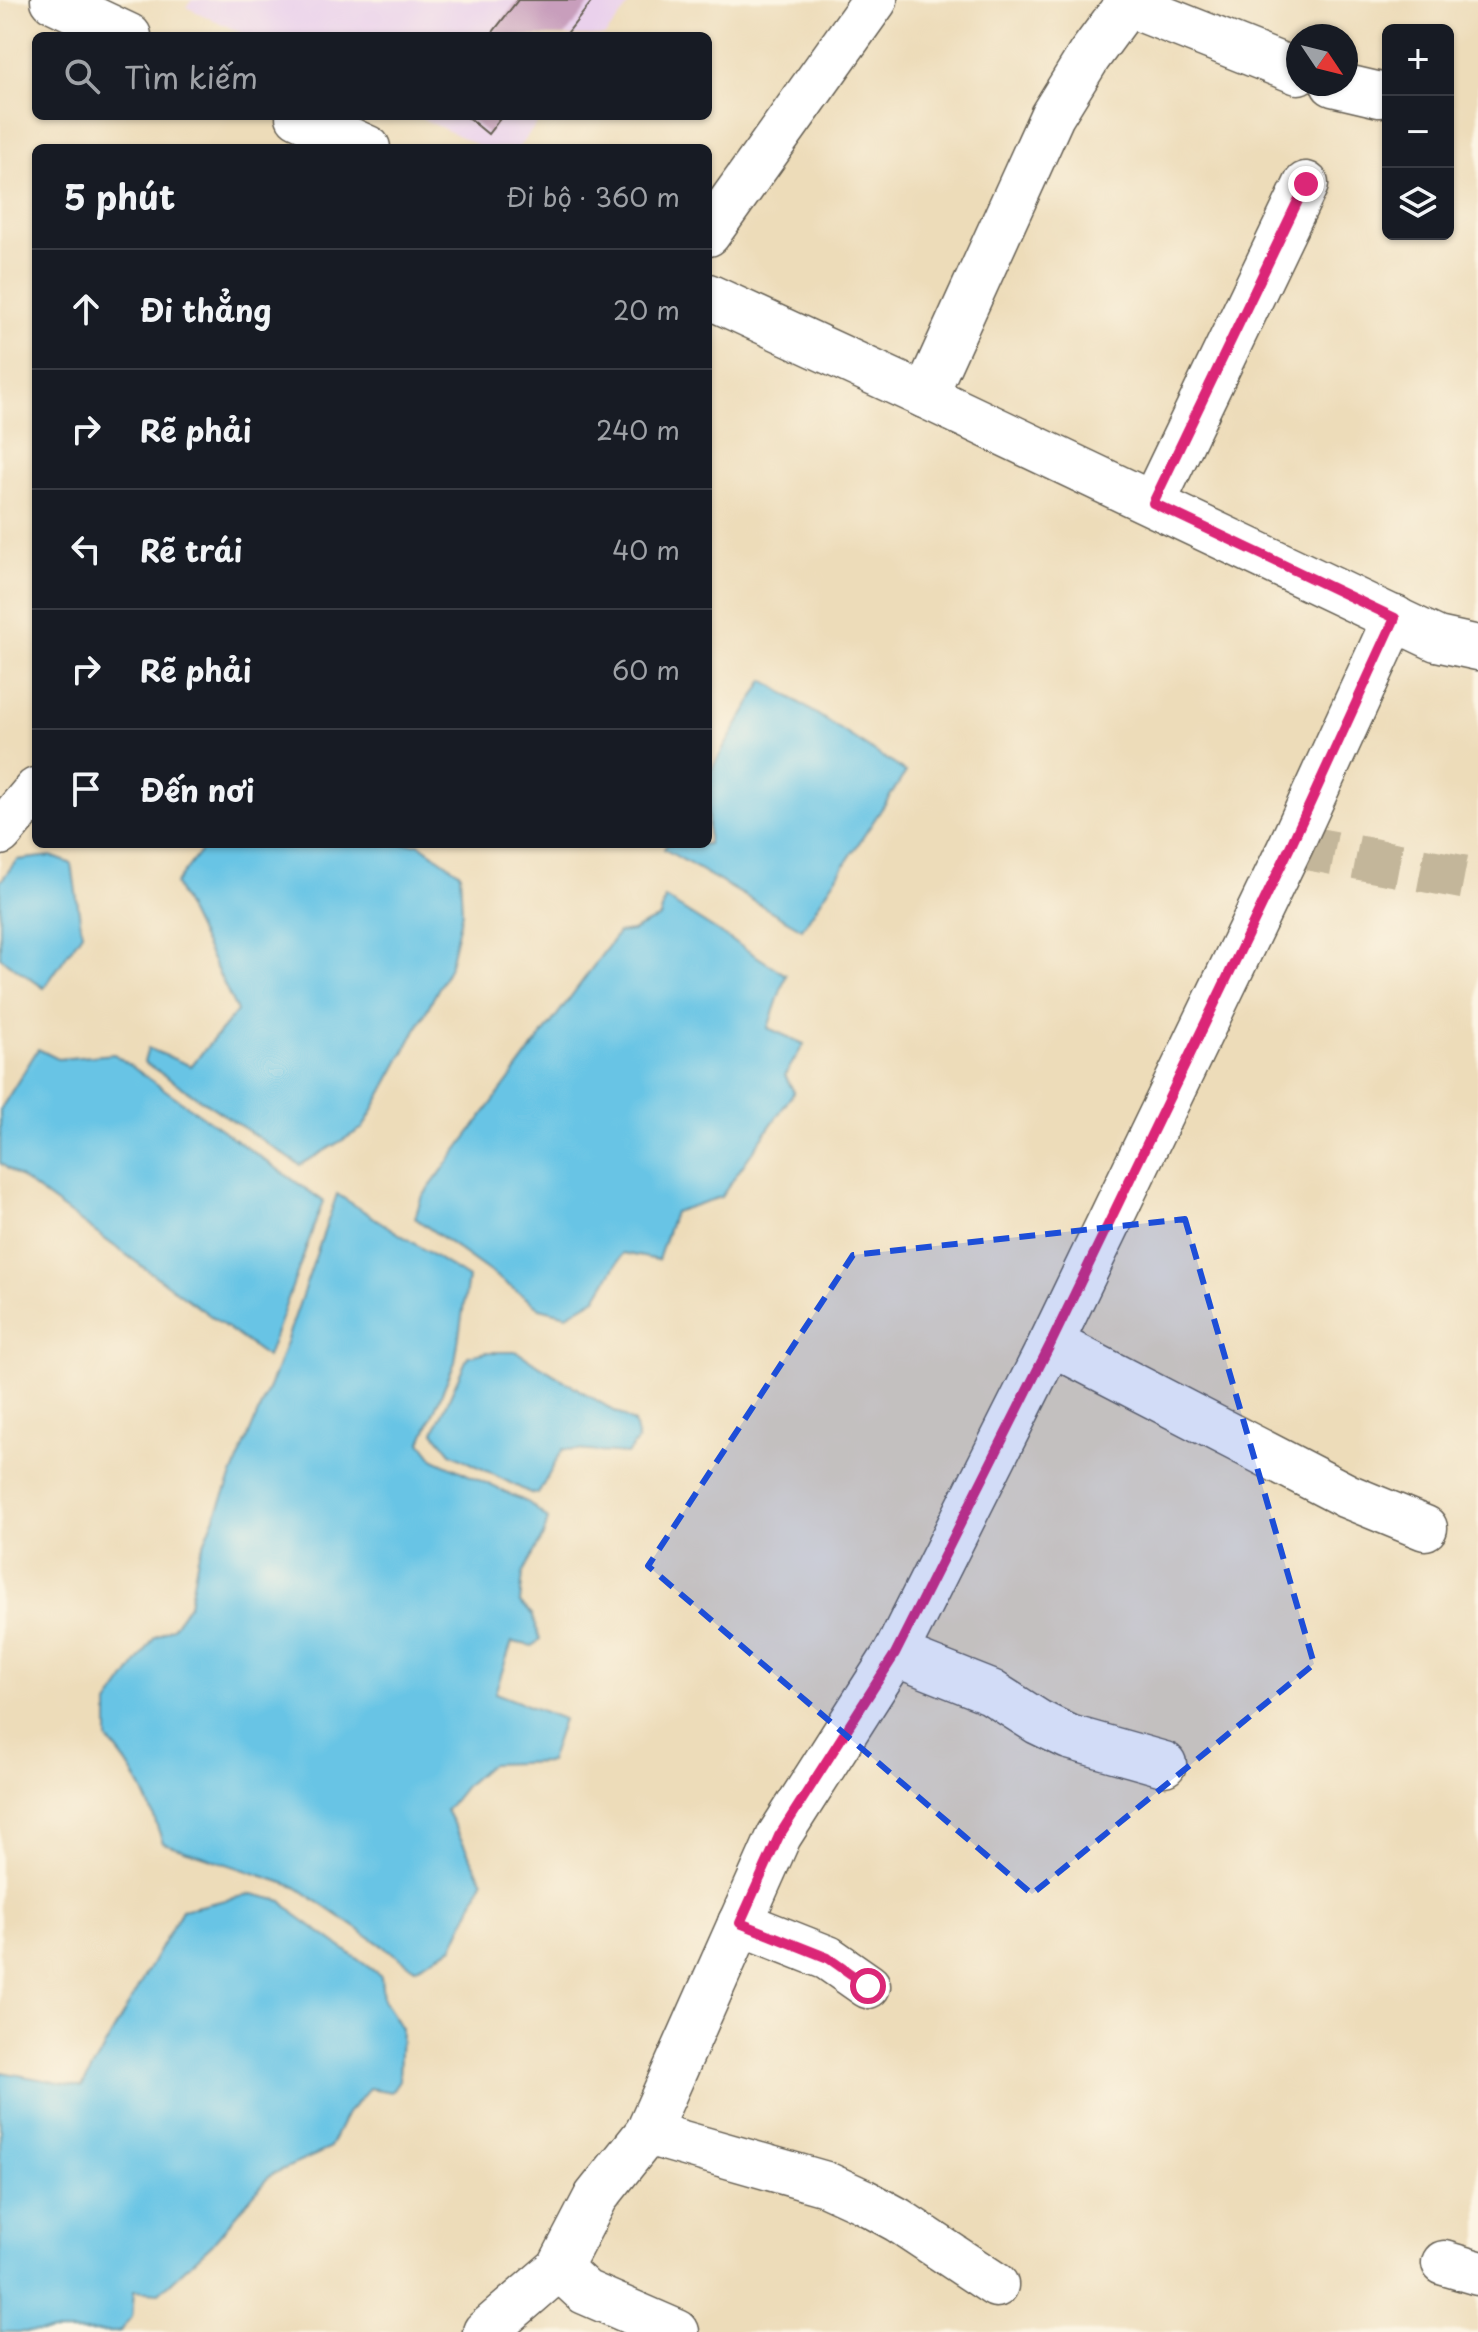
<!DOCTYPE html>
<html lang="vi">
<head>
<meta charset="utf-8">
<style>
  body { margin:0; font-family:"Playpen Sans",sans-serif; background:#242831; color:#f1f3f6 }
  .controls { position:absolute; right:24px; top:24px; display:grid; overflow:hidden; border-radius:12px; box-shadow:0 2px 6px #0004 }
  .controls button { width:72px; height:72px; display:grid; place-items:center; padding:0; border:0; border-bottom:2px solid #363941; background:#171b24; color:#f1f3f6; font:40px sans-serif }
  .compass { position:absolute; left:1286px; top:24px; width:72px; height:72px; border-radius:50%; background:#171b24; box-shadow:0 2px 6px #0004; rotate:125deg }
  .stop { position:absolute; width:24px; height:24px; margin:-18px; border:6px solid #db2777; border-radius:50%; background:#fff }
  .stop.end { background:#db2777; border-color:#fff; box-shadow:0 2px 8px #0008 }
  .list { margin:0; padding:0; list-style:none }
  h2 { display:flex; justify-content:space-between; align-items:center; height:104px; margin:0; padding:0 32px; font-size:34px }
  h2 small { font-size:26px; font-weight:400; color:#9ea1a6 }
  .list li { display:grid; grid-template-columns:52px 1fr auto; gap:24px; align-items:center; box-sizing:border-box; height:120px; padding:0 32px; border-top:2px solid #363941 }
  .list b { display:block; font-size:30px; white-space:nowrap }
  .list em { font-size:26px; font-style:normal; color:#9ea1a6 }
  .icon { flex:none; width:44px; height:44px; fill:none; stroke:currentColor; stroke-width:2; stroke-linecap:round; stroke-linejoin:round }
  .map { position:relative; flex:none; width:1478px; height:2332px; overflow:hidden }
  .search { position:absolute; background:#171b24; box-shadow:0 2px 6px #0004; left:32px; top:32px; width:680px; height:88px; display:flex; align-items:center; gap:20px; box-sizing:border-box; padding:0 28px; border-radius:12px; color:#9ea1a6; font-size:30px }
  .panel { position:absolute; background:#171b24; box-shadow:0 2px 6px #0004; left:32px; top:144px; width:680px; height:704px; border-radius:12px }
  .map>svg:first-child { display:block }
  .built { fill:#ead1ec }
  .water { fill:#67c4e5; stroke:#427080; stroke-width:2 }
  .building { fill:#c89ebc }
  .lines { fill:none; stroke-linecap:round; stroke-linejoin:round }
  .minor-tunnel { stroke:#c3b69a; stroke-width:44; stroke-dasharray:44 22; stroke-linecap:butt }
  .minor-casing { stroke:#655f53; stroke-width:47 }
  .minor { stroke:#fff; stroke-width:44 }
  .route { stroke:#db2777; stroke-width:10 }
  .marked { fill:#1d4ed8; fill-opacity:0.2; stroke:#1d4ed8; stroke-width:6; stroke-dasharray:16 10; stroke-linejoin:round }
</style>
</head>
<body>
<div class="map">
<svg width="1478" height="2332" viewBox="0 0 1478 2332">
  <rect width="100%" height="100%" fill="#fcf5e5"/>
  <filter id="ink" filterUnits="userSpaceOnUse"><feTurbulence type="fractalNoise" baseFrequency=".0125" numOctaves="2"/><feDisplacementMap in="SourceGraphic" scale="16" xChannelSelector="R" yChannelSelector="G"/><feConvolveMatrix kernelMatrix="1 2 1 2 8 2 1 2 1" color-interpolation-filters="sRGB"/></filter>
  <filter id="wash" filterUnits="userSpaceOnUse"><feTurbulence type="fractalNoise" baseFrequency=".006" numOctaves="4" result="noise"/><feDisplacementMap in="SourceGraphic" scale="32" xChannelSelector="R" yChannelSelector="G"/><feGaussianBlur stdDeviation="1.8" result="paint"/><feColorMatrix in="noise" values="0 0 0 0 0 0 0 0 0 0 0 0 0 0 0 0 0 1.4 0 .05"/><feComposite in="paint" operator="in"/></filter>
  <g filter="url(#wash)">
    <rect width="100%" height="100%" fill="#eddcb9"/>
    <!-- built -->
    <g class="built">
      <path d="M192,0H633L605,36H248L186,7Z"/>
      <path d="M417,116H543L518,148H484Z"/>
    </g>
    <!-- water -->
    <g class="water">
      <path d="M764,680L906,772L802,929L664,849L667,844H708V775Z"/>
      <path d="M206,844H419L460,873L462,912L449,969L363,1128L300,1165L144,1062L148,1048L191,1066L237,1011L175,884Z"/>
      <path d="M51,856L72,864L82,933L44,988L0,957V882L17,860Z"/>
      <path d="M665,898L786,975L768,1028L804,1044L785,1075L794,1092L721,1197L674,1212L658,1260L623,1253L596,1298L567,1315L540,1308L415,1218L421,1199L618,933L632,931L660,917Z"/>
      <path d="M38,1049L58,1059L114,1054L323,1201L267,1357L0,1163V1110Z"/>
      <path d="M337,1194L468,1278L455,1362L421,1442L434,1459L529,1503L548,1519L544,1534L523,1573L520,1603L532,1614L540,1639L533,1646L512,1642L495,1693L563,1719L549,1762L490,1764L466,1785L446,1810L483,1881L453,1947L415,1968L296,1887L163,1843C149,1802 138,1773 108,1740V1704L155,1637L172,1628L189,1604L198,1557L277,1368Z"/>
      <path d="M487,1352H517L634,1423L638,1440L627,1454L563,1449L538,1494L530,1493L451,1453L434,1432L468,1356Z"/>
      <path d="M252,1894L282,1901L295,1914L381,1976L383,2000L401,2028L399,2080L391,2092L370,2088L347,2113L329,2149L270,2175L212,2244L159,2293L134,2291L132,2317L120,2332H0V2075L2,2072L82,2087L182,1910Z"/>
    </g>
    <g id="blocks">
      <!-- building -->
      <g class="building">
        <path d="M518,0H593L565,36H490Z"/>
        <path d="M466,116H502L488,134Z"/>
      </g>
    </g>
  </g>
  <g filter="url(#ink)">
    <use href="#blocks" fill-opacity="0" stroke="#655f53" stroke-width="2"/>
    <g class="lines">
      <!-- minor-tunnel -->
      <path class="minor-tunnel" d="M1291,845L1478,880"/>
      <!-- minor casing -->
      <g class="minor-casing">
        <g id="minor">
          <path d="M53,0L129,36"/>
          <path d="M1127,4L1298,72"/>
          <path d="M1333,84L1380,95"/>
          <path d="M298,116L368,148"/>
          <path d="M708,234L875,0"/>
          <path d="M708,296L925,396L1437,639L1478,648"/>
          <path d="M925,396L1052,116L1089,56L1130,0"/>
          <path d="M1153,503L1306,184"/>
          <path d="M0,833L36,790"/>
          <path d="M1051,1343L1347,1496L1425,1528"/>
          <path d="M895,1654L991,1692L1038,1722L1069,1737L1164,1764"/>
          <path d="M740,1923L828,1958L868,1986"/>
          <path d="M647,2133L826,2184L863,2201L898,2220L996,2285"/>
          <path d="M1444,2263L1478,2273"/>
          <path d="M559,2268L585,2292L677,2332"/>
          <path d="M485,2332L559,2268L596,2197L647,2133L779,1836L895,1654L1051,1343L1291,845L1395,618"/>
        </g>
      </g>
      <!-- minor -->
      <use href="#minor" class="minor"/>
    </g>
  </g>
  <g class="lines" filter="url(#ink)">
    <!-- route -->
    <path class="route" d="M868,1986L828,1958L740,1923L779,1836L895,1654L1051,1343L1291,845L1395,618L1153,503L1306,184"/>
  </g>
  <!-- marked area -->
  <path class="marked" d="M1185,1219L1314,1664L1032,1894L648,1566L853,1255Z"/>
</svg>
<div class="controls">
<button>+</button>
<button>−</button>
<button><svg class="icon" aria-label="layers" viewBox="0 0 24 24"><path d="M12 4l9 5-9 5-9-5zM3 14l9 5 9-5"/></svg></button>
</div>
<svg class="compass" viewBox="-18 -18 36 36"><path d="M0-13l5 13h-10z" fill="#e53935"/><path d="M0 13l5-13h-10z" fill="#9ea1a6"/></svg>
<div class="stop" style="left:868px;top:1986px"></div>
<div class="stop end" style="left:1306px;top:184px"></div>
<div class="search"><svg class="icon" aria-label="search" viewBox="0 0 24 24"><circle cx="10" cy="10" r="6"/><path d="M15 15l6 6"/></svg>Tìm kiếm</div>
<section class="panel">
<h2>5 phút<small>Đi bộ · 360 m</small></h2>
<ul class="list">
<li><svg class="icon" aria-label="ahead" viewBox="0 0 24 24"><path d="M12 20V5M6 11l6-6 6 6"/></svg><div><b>Đi thẳng</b></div><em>20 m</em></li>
<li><svg class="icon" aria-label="right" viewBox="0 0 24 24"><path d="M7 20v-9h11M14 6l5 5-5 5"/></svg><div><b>Rẽ phải</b></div><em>240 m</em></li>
<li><svg class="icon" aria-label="left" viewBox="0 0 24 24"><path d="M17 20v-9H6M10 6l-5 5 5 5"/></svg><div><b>Rẽ trái</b></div><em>40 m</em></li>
<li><svg class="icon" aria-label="right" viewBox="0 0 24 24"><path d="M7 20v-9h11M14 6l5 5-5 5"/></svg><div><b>Rẽ phải</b></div><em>60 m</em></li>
<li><svg class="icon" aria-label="arrive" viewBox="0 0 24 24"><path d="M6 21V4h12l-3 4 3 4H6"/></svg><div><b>Đến nơi</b></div></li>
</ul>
</section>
</div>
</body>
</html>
